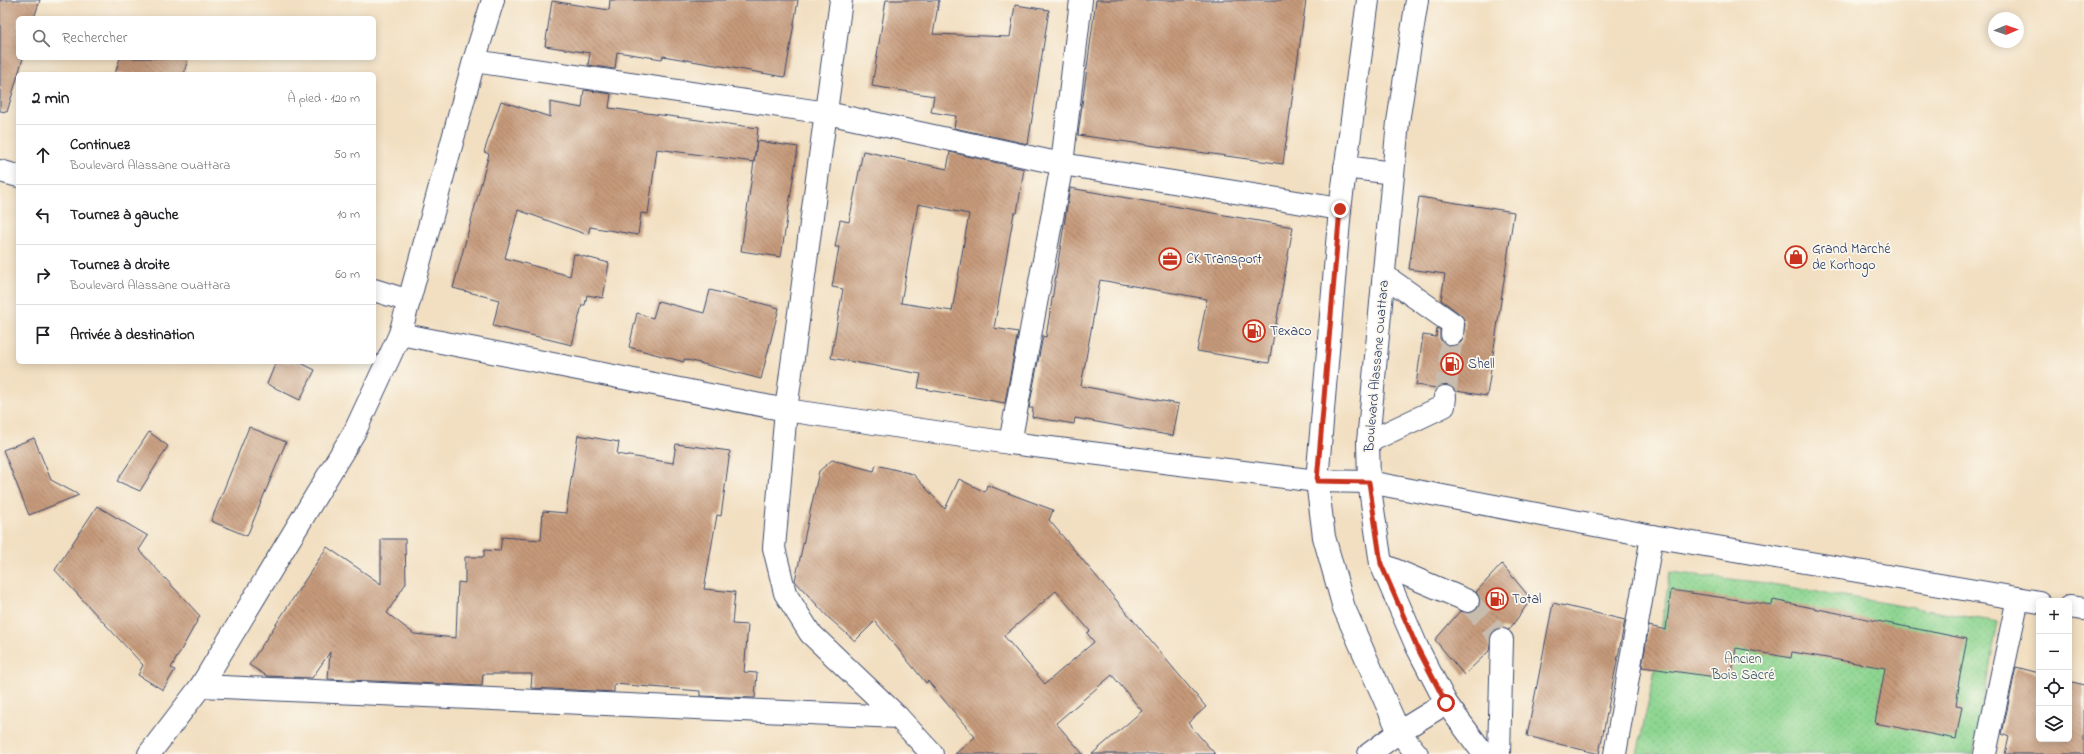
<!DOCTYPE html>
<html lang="fr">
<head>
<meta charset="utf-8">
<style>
  body { margin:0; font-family:"Indie Flower",sans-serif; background:#f6f6f6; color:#202124 }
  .controls { position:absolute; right:12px; bottom:12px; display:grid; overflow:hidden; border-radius:6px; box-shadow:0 2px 10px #0003 }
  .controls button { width:36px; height:36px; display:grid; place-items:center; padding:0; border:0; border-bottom:1px solid #e0e0e0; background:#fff; color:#202124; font:20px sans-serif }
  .compass { position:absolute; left:1988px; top:12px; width:36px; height:36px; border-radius:50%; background:#fff; box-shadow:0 2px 10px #0003; rotate:88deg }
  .stop { position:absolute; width:12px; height:12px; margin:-9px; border:3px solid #c8321e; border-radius:50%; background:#fff }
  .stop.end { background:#c8321e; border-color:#fff; box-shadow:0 1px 4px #0008 }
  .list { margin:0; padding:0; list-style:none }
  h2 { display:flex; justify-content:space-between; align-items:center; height:52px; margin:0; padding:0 16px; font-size:17px }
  h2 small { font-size:13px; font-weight:400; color:#757577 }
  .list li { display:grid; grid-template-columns:26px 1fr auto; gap:12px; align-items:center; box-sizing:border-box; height:60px; padding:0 16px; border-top:1px solid #e0e0e0 }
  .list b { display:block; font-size:15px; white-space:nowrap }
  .list p { margin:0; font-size:13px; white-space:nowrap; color:#757577 }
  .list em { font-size:13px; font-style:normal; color:#757577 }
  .icon { flex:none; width:22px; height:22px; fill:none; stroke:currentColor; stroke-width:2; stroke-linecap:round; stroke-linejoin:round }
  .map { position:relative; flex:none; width:2084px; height:754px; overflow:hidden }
  .search { position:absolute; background:#fff; box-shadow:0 2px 10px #0003; left:16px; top:16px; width:360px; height:44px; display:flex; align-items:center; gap:10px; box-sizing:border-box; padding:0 14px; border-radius:6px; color:#757577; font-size:15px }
  .panel { position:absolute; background:#fff; box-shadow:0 2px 10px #0003; left:16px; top:72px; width:360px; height:292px; border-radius:6px }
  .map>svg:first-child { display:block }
  .grass { fill:url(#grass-dots); stroke:#548277 }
  .building { fill:url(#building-back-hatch); fill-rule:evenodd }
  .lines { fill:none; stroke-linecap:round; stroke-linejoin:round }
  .minor-tunnel { stroke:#c7bcad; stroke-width:22; stroke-dasharray:22 11; stroke-linecap:butt }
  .minor-casing { stroke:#3b496d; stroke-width:24 }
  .major-casing { stroke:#3b496d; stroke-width:24 }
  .minor { stroke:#fff; stroke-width:22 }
  .major { stroke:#fff; stroke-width:22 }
  .route { stroke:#c8321e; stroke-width:5 }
  .labels { text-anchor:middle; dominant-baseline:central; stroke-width:3.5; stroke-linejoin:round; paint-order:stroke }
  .poi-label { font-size:14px; fill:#1b2f5e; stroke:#fbf7ec; text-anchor:start }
  .street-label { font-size:14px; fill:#1b2f5e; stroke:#fbf7ec }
  .park-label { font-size:14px; fill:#38586a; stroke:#fbf7ec }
</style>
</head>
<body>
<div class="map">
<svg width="2084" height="754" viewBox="0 0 2084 754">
  <defs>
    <pattern id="grass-dots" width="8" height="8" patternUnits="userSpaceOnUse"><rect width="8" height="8" fill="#8dd590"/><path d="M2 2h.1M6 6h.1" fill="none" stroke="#79b77f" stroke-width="1.8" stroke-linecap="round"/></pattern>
    <pattern id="building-back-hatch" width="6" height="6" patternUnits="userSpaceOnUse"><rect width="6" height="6" fill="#c69a7a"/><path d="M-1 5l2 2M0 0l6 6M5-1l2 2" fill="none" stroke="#a07e67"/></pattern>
  </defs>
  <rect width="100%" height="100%" fill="#fbf7ec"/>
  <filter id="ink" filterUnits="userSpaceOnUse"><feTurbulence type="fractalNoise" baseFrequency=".025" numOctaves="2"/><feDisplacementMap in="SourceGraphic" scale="8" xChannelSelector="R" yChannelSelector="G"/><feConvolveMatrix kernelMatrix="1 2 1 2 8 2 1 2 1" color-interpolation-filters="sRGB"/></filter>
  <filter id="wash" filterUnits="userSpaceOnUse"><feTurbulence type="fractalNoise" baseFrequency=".012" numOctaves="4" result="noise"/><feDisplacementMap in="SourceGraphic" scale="16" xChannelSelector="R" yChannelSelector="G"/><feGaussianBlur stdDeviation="0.9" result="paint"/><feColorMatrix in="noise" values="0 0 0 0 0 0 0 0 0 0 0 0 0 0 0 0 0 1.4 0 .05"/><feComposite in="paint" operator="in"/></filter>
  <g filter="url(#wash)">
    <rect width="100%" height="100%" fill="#f2dfc1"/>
    <!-- grass -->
    <path class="grass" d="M1670,572L1766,583L1998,622L1973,754H1637L1653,680Z"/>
    <g id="blocks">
      <!-- building -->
      <g class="building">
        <path d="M0,0H40L34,18H18V58H23L7,112L0,111Z"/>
        <path d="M610,0H798L785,77L663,56L662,59L617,52L615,69L588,65L590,53L545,46L552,1L609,10Z"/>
        <path d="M886,0H939L933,34L1010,37L1015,5L1049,10L1028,144L954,128L956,116L931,112L934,96L872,86Z"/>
        <path d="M1096,0H1306L1283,164L1078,135Z"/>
        <path d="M120,58H188L184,74H115Z"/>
        <path d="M584,90L611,94L609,108L758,128L754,162L657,149L648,214L641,213L638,235L590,227L588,235L518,210L505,258L570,276L574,254L609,263L603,298L587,295L585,305H582L572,345L493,326L499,300L453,288L489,154L484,152L501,101L550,117V102L582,108Z"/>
        <path d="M757,141L798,147L781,257L741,251Z"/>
        <path d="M863,151L947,169L950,152L1024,169L1017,213H1014L994,328L1018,332L1005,403L918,388L921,374L831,358L843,289L832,287L839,247H835L840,220L849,222ZM918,204L969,214L952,311L901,303Z"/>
        <path d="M1070,188L1293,227L1269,363L1197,351L1207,299L1100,280L1081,386L1179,404L1173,436L1075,418L1074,424L1032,417L1033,408H1029L1043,336L1046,337Z"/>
        <path d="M1419,197L1514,212L1487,396L1456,391L1447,385L1436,388L1416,385L1423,335L1436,337L1437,328L1440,330V339L1444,344L1450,346H1457L1462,341L1465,325L1464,319L1460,314L1441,300L1445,274L1409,269Z"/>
        <path d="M710,290L779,308L761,379L684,359V362L629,347L637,313L653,318L658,301L704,313Z"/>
        <path d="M276,362H299L315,370L300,400L267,384Z"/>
        <path d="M249,427L286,442L247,536L211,521Z"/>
        <path d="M149,432L168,446L140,491L117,481Z"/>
        <path d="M578,435L619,442L617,454L673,463L676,444L730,451L721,516L717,515L704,589L735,592L732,624L748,625L744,672L757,673L755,698L700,696V691L614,684V692L531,688L532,674H483L482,686L328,679L330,652L312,678L267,676L249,665L327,547L381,584V539H405L406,583L387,613L414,634L456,638L458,582L465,583V557H484V550L500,551L502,537L541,540L543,511L566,513Z"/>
        <path d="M34,438L51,480L79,495L29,515L3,450Z"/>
        <path d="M832,460L874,471L876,465L913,474L945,509L959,479L985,492L987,485L1053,510L1049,520L1206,707L1188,723L1215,754H1092L1142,711L1112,675L1056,723L1083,754H955L975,737L928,681L926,683L875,621L855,641L829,618L795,581L819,471ZM1056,591L1090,631L1087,633L1094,642L1045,684L1004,636Z"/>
        <path d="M97,506L148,536L139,550L200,616L171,668L175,670L163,690L138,675L143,665L55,570Z"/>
        <path d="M1502,564L1531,599L1509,630L1502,628L1496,629L1492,633L1489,651L1464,675L1435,640L1460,611L1469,613L1476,611L1480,606V600L1476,592Z"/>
        <path d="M1671,590L1772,605L1773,600L1967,639L1958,686H1959L1956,705L1962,706L1956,739L1875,723L1885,668L1792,652L1791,658L1736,648L1731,679L1642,667L1649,626L1666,630Z"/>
        <path d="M1553,603L1625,620L1599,754L1527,736Z"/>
        <path d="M2016,667L2039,673V739H2069V681L2084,685V754H2005L2009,737L2002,734Z"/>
      </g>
    </g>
  </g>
  <g filter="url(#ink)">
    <use href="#blocks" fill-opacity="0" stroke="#3b496d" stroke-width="1"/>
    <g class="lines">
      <!-- minor-tunnel -->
      <g class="minor-tunnel">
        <path d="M1445,397L1452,334"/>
        <path d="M1468,601L1502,640"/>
      </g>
      <!-- minor casing -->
      <g class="minor-casing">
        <g id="minor">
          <path d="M841,0L786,410L774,548L785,593L810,633L898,717L932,754"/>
          <path d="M474,61L827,113L1062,164L1340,209"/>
          <path d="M0,171L18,176"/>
          <path d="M1385,276L1453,324L1452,334"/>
          <path d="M374,290L409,301"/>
          <path d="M400,334L786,410L1010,443L1317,481L1369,482L1652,536L2039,602"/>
          <path d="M1368,442L1444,406L1445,397"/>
          <path d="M1010,443L1062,164L1081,0"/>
          <path d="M1381,564L1468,601"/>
          <path d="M2069,607L2084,609"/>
          <path d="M201,686L898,717"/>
          <path d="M149,754L201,686L355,431L400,334L474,61L493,0"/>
          <path d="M1369,754L1399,732L1446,703"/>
          <path d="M1499,754L1502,640"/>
          <path d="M1615,754L1652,536"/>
          <path d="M1985,754L2018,598"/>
        </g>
      </g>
      <!-- major casing -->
      <g class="major-casing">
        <g id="major">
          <path d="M1368,0L1340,209L1317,481L1324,537L1344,608L1399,732L1417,754"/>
          <path d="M1417,0L1398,122L1368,442L1369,482L1381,564L1417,647L1446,703L1484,754"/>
          <path d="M1345,167L1393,173"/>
        </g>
      </g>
      <!-- minor -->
      <use href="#minor" class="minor"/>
      <!-- major -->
      <use href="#major" class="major"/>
    </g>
  </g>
  <g class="lines" filter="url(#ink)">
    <!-- route -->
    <path class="route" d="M1340,209L1317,481L1369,482L1381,564L1417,647L1446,703"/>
  </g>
  <!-- icons -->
  <defs>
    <g id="shop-ring" transform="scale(1.15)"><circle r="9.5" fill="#fbf7ec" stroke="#c8321e" stroke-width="1.5"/><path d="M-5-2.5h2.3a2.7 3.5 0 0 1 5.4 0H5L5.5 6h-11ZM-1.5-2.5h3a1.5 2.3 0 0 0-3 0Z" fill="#c8321e"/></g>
    <g id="office-ring" transform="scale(1.15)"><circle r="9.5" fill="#fbf7ec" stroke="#c8321e" stroke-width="1.5"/><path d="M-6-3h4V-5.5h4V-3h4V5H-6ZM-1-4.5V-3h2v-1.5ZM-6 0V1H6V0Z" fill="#c8321e"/></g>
    <g id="fuel-ring" transform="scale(1.15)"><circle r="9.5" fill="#fbf7ec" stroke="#c8321e" stroke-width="1.5"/><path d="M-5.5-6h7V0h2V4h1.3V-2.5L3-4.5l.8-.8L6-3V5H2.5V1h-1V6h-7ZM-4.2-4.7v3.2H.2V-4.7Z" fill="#c8321e"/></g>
  </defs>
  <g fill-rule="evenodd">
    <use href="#shop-ring" x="1796" y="257"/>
    <use href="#office-ring" x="1170" y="259"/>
    <use href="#fuel-ring" x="1254" y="331"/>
    <use href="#fuel-ring" x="1452" y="364"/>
    <use href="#fuel-ring" x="1497" y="599"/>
  </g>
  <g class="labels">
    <!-- poi labels -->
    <g class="poi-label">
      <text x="1812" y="249">Grand Marché<tspan x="1812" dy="16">de Korhogo</tspan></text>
      <text x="1186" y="259">CK Transport</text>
      <text x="1270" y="331">Texaco</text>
      <text x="1468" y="364">Shell</text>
      <text x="1512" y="599">Total</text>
    </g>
    <!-- street labels -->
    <g class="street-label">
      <text transform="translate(1377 366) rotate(-85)">Boulevard Alassane Ouattara</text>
    </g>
    <!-- park labels -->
    <g class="park-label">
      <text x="1743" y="659">Ancien<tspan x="1743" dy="16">Bois Sacré</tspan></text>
    </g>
  </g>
</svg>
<div class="controls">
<button>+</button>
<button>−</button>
<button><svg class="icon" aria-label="locate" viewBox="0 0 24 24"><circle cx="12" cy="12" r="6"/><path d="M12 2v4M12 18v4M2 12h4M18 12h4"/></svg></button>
<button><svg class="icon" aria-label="layers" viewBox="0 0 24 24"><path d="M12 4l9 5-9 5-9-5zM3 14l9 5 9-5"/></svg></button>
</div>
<svg class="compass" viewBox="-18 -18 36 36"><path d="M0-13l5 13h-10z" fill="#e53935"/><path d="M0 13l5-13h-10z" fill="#757577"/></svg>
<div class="stop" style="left:1446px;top:703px"></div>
<div class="stop end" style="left:1340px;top:209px"></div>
<div class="search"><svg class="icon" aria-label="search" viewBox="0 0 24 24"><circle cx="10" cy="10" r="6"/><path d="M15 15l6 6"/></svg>Rechercher</div>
<section class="panel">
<h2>2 min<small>À pied · 120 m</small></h2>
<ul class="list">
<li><svg class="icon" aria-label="ahead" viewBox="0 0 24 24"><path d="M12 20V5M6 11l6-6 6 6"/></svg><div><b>Continuez</b><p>Boulevard Alassane Ouattara</p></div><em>50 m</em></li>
<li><svg class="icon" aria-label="left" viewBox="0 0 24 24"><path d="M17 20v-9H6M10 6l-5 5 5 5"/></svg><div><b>Tournez à gauche</b></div><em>10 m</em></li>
<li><svg class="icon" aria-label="right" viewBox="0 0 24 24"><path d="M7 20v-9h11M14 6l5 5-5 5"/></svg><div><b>Tournez à droite</b><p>Boulevard Alassane Ouattara</p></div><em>60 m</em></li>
<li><svg class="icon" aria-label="arrive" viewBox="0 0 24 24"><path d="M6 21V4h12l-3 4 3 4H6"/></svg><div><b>Arrivée à destination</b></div></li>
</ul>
</section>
</div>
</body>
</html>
